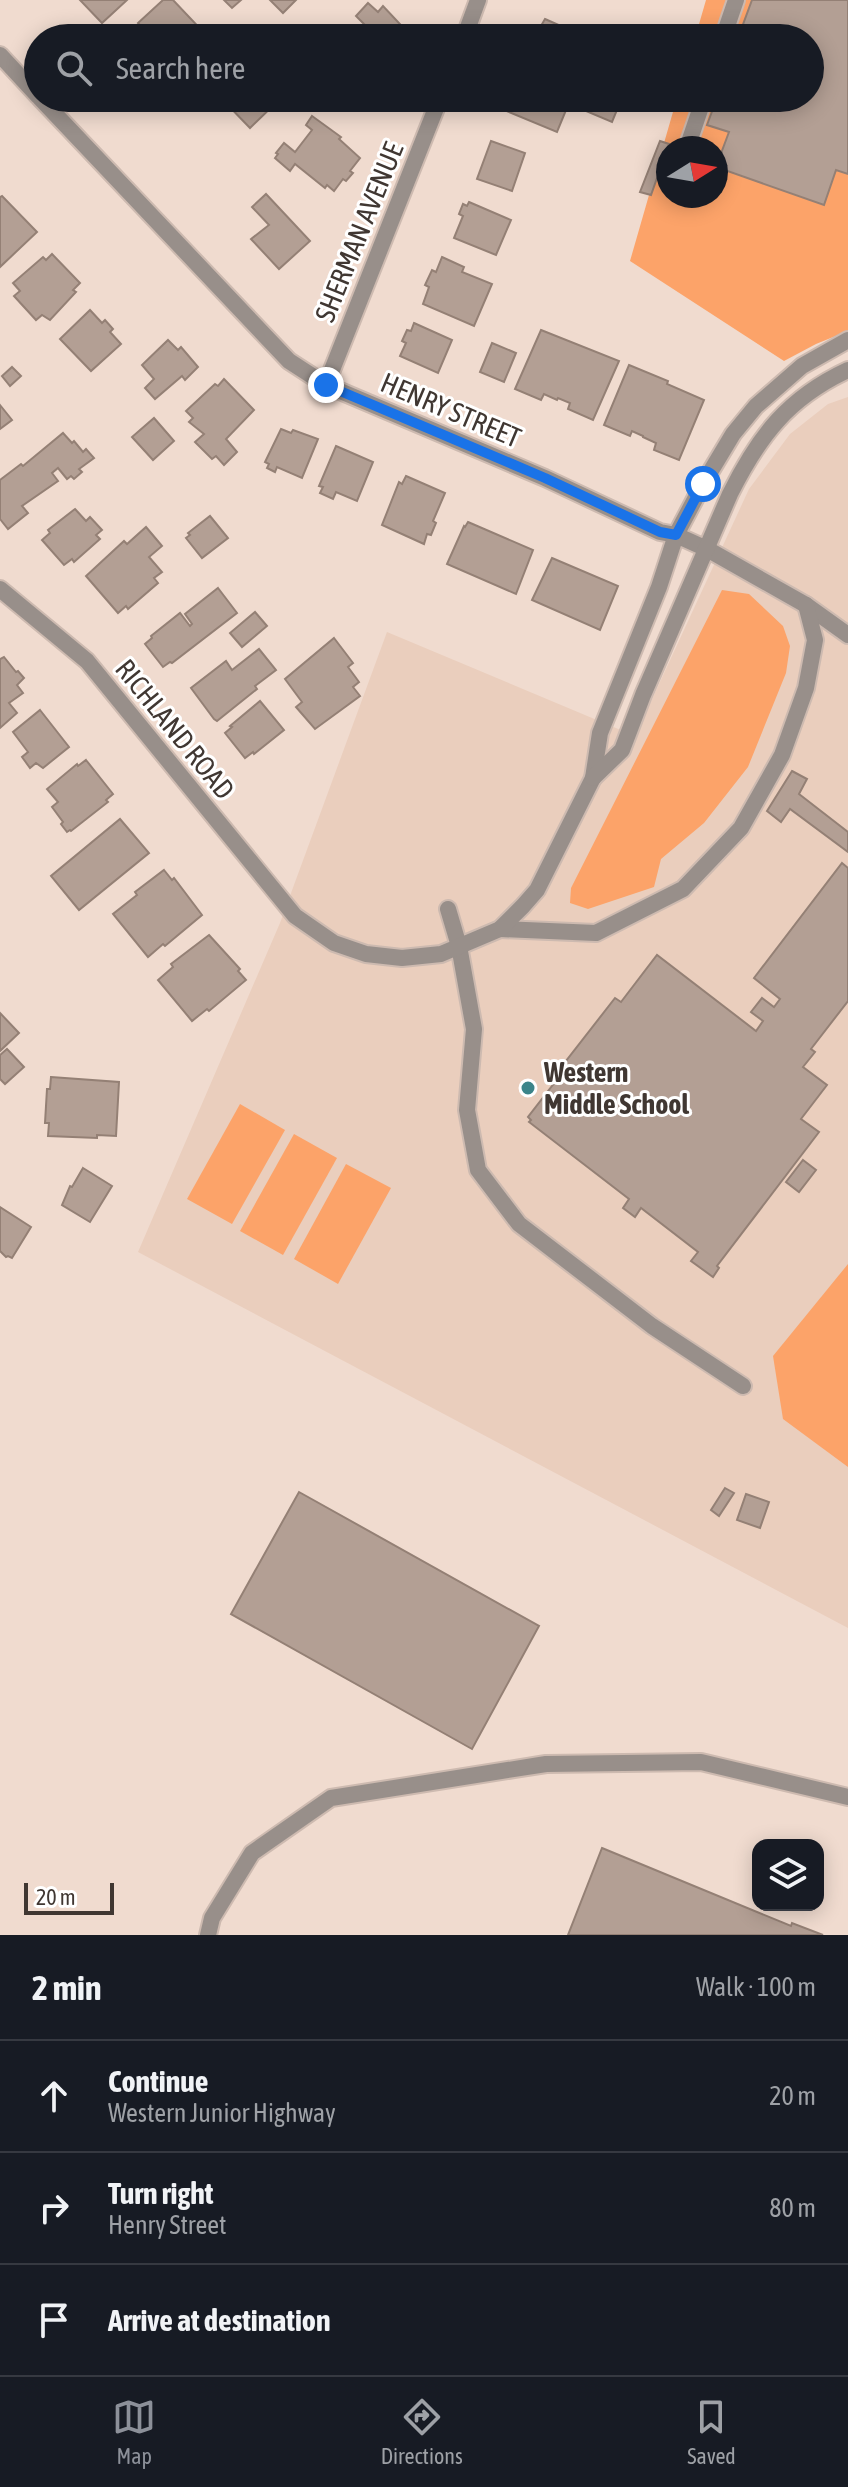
<!DOCTYPE html>
<html lang="en">
<head>
<meta charset="utf-8">
<style>
  body { margin:0; font-family:"Asap Condensed",sans-serif; background:#20242c; color:#f1f3f6 }
  .controls { position:absolute; right:24px; bottom:24px; display:grid; overflow:hidden; border-radius:16px; box-shadow:0 4px 20px #0003 }
  .controls button { width:72px; height:72px; display:grid; place-items:center; padding:0; border:0; border-bottom:2px solid #363941; background:#171b24; color:#f1f3f6; font:40px sans-serif }
  .compass { position:absolute; left:656px; top:136px; width:72px; height:72px; border-radius:50%; background:#171b24; box-shadow:0 4px 20px #0003; rotate:79deg }
  .scale { position:absolute; left:24px; bottom:20px; width:90px; box-sizing:border-box; padding-left:8px; border:4px solid #403732; border-top:0; font-size:22px; line-height:28px; white-space:nowrap; color:#403732; -webkit-text-stroke:6px #fff; paint-order:stroke }
  .stop { position:absolute; width:24px; height:24px; margin:-18px; border:6px solid #1a73e8; border-radius:50%; background:#fff }
  .stop.end { background:#1a73e8; border-color:#fff; box-shadow:0 2px 8px #0008 }
  .list { margin:0; padding:0; list-style:none }
  h2 { display:flex; justify-content:space-between; align-items:center; height:104px; margin:0; padding:0 32px; font-size:34px }
  h2 small { font-size:26px; font-weight:400; color:#9ea1a6 }
  .list li { display:grid; grid-template-columns:52px 1fr auto; gap:24px; align-items:center; box-sizing:border-box; height:112px; padding:0 32px; border-top:2px solid #363941 }
  .list b { display:block; font-size:30px; white-space:nowrap }
  .list p { margin:0; font-size:26px; white-space:nowrap; color:#9ea1a6 }
  .list em { font-size:26px; font-style:normal; color:#9ea1a6 }
  .icon { flex:none; width:44px; height:44px; fill:none; stroke:currentColor; stroke-width:2; stroke-linecap:round; stroke-linejoin:round }
  .map { position:relative; flex:none; width:848px; height:1935px; overflow:hidden }
  .search { position:absolute; background:#171b24; box-shadow:0 4px 20px #0003; left:24px; right:24px; top:24px; height:88px; display:flex; align-items:center; gap:20px; box-sizing:border-box; padding:0 28px; border-radius:44px; color:#9ea1a6; font-size:30px }
  .sheet { height:440px; background:#171b24 }
  nav { display:flex; justify-content:space-around; align-items:center; box-sizing:border-box; height:112px; border-top:2px solid #363941; background:#171b24; font-size:22px; color:#9ea1a6 }
  nav a { display:grid; justify-items:center; gap:4px }
  nav .on { color:#8c9099 }
  .map>svg:first-child { display:block }
  .built { fill:#eacebd }
  .green { fill:#fca369; fill-rule:evenodd }
  .building { fill:#b39f94; stroke:#948075; stroke-width:2 }
  .lines { fill:none; stroke-linecap:round; stroke-linejoin:round }
  .service-casing { stroke:#cdbab0; stroke-width:20 }
  .minor-casing { stroke:#cdbab0; stroke-width:20 }
  .service { stroke:#988f8a; stroke-width:16 }
  .minor { stroke:#988f8a; stroke-width:16 }
  .route { stroke:#1a73e8; stroke-width:10 }
  .poi-dot { fill:#3c8489; stroke:#fff; stroke-width:3 }
  .labels { text-anchor:middle; dominant-baseline:central; stroke-width:6; stroke-linejoin:round; paint-order:stroke }
  .street-label { font-size:28px; fill:#403732; stroke:#fff }
  .poi-label { font-size:28px; font-weight:bold; fill:#403732; stroke:#fff; text-anchor:start }
</style>
</head>
<body>
<div class="map">
<svg width="848" height="1935" viewBox="0 0 848 1935">
  <rect width="100%" height="100%" fill="#f0dbcf"/>
  <!-- built -->
  <path class="built" d="M848,397V1628L138,1252L280,923L387,632L635,736L749,489L790,434L828,404Z"/>
  <!-- green -->
  <g class="green">
    <path d="M706,0H848V331L816,344L784,361L630,261L677,98H810V38H695ZM668,148H716V196H668Z"/>
    <path d="M722,590L749,594L783,626L790,646L786,673L748,767L704,823L661,859L654,887L588,909L570,903L571,888Z"/>
    <path d="M240,1104L285,1130L232,1224L187,1199Z"/>
    <path d="M294,1134L337,1158L283,1255L240,1231Z"/>
    <path d="M346,1164L391,1188L338,1284L294,1259Z"/>
    <path d="M848,1264V1467L783,1419L773,1356Z"/>
  </g>
  <!-- building -->
  <g class="building">
    <path d="M80,0H127L102,23Z"/>
    <path d="M163,0H173L209,38H152L138,23Z"/>
    <path d="M224,0H241L232,8Z"/>
    <path d="M270,0H296L283,13Z"/>
    <path d="M752,0H848V174L836,170L824,205L716,167L729,132L707,125L717,98H810V38H738Z"/>
    <path d="M368,3L378,12L383,6L413,38H355L366,26L356,16Z"/>
    <path d="M545,19L579,34L577,38H534Z"/>
    <path d="M221,98H281L250,128Z"/>
    <path d="M501,98H571L557,132L497,107L498,99L500,100Z"/>
    <path d="M592,98H602L619,105L612,122L586,111Z"/>
    <path d="M312,116L341,137L339,139L360,158L350,171L353,173L346,181L343,179L334,191L327,185L325,188L295,164L290,171L275,158L278,154L276,153L284,143L295,152L312,130L306,125Z"/>
    <path d="M491,141L525,153L512,191L477,179Z"/>
    <path d="M660,141L669,144L651,195L640,192Z"/>
    <path d="M266,194L310,241L279,269L251,239L269,225L252,207Z"/>
    <path d="M2,196L37,232L0,267V197Z"/>
    <path d="M469,202L511,220L496,255L454,238L463,216L459,214L463,204L467,206Z"/>
    <path d="M52,254L80,283L73,290L76,292L50,320L42,315L36,320L14,296L20,291L13,283L43,257L46,260Z"/>
    <path d="M442,257L464,267L462,272L492,284L474,326L423,304L429,287L425,285L432,270L436,272Z"/>
    <path d="M90,310L102,323L105,320L113,329L110,332L121,344L91,371L60,339Z"/>
    <path d="M414,323L452,340L438,373L400,356L406,343L402,341L407,330L411,331Z"/>
    <path d="M541,330L619,361L593,420L568,409L570,403L558,398L557,400L544,394L541,400L515,389Z"/>
    <path d="M168,340L178,350L181,347L198,367L185,380L182,376L155,399L145,388L154,379L142,365Z"/>
    <path d="M492,343L516,353L504,382L480,372Z"/>
    <path d="M629,365L668,381L667,384L704,400L679,460L654,450L656,443L643,437V436L632,431L630,436L604,425Z"/>
    <path d="M12,367L21,376L10,386L2,376Z"/>
    <path d="M224,379L254,410L226,439L237,452L224,465L216,456L212,459L195,442L204,434L189,422L193,418L186,411L215,384L218,386Z"/>
    <path d="M0,405L12,420L0,429Z"/>
    <path d="M154,418L174,441L153,460L132,437Z"/>
    <path d="M281,429L291,433L293,430L318,439L302,478L277,467L275,472L267,468L269,464L265,462Z"/>
    <path d="M63,433L72,443L74,441L83,452L86,449L94,458L79,469L82,472L74,479L71,476L67,479L58,468L52,473L58,481L22,506L28,513L8,529L0,519V480L21,464L23,466Z"/>
    <path d="M336,446L373,462L357,501L336,492L333,499L320,493L323,487L319,486Z"/>
    <path d="M406,476L445,493L433,521L436,523L431,535L427,534L424,544L382,525L399,482L402,484Z"/>
    <path d="M75,509L86,521L90,517L102,530L96,535L100,539L74,562L72,559L64,565L42,540L50,533L48,530Z"/>
    <path d="M210,516L228,538L202,558L186,538L190,535L188,533Z"/>
    <path d="M468,522L533,550L516,594L447,564L464,526L465,527Z"/>
    <path d="M146,527L162,546L149,557L162,572L154,578L158,583L128,609L126,606L118,613L86,576L124,541L127,544Z"/>
    <path d="M552,558L618,586L600,630L532,600Z"/>
    <path d="M218,588L237,613L172,663L170,662L163,667L145,644L152,638L151,636L180,613L190,626L192,624L185,614Z"/>
    <path d="M255,612L267,626L242,647L230,633Z"/>
    <path d="M334,638L353,663L348,667L359,682L353,687L360,696L315,729L296,707L302,702L285,679Z"/>
    <path d="M259,649L276,670L255,686L257,689L217,721L214,719L191,688L226,661L232,670Z"/>
    <path d="M4,657L16,672L18,671L24,678L17,685L23,693L9,703L17,713L0,728V659Z"/>
    <path d="M260,701L284,730L254,754L253,752L245,758L225,733L232,727L230,726Z"/>
    <path d="M40,710L69,747L43,768L36,763L30,768L22,757L28,752L13,732Z"/>
    <path d="M86,760L113,794L106,800L108,802L71,831L70,830L67,832L61,824L63,822L52,807L58,802L47,789L77,764L78,766Z"/>
    <path d="M792,771L807,779L799,794L848,832V852L790,809L781,822L767,811Z"/>
    <path d="M120,819L149,853L79,910L51,876Z"/>
    <path d="M842,863L848,868V1001L811,1049L815,1052L803,1067L827,1085L801,1119L819,1132L717,1266L719,1268L713,1277L691,1261L698,1252L641,1208L635,1217L623,1208L629,1199L529,1122L531,1120L528,1117L562,1073L559,1070L615,998L621,1002L657,955L756,1031L763,1021L751,1012L762,998L774,1007L780,999L754,978Z"/>
    <path d="M164,870L172,880L174,878L202,915L165,946L163,944L148,957L113,914L137,895L135,892Z"/>
    <path d="M209,935L240,969L238,971L246,980L209,1011L207,1009L192,1021L158,980L173,967L171,964Z"/>
    <path d="M0,1013L19,1033L0,1051Z"/>
    <path d="M7,1049L24,1067L5,1084L0,1079V1055Z"/>
    <path d="M51,1077L119,1082L116,1136L97,1135V1138L48,1136L49,1123H45L47,1089H50Z"/>
    <path d="M803,1160L816,1170L799,1192L786,1182Z"/>
    <path d="M83,1168L112,1186L90,1222L62,1205L70,1186L72,1187Z"/>
    <path d="M0,1207L31,1227L12,1258L8,1256L6,1257L0,1251Z"/>
    <path d="M725,1488L734,1493L719,1516L711,1510Z"/>
    <path d="M299,1492L539,1626L472,1749L231,1614Z"/>
    <path d="M746,1494L769,1502L760,1528L737,1520Z"/>
    <path d="M602,1848L791,1926L792,1923L823,1935H568Z"/>
  </g>
  <g class="lines">
    <!-- service casing -->
    <g class="service-casing">
      <g id="service">
        <path d="M723,38L736,0"/>
        <path d="M687,148L704,98"/>
        <path d="M707,549L806,605L848,635"/>
        <path d="M448,909L459,946L474,1029L467,1110L478,1170L519,1224L652,1326L743,1386"/>
        <path d="M500,929L596,933L683,889L741,828L782,755L806,688L815,640L806,605"/>
        <path d="M208,1935L212,1918L252,1853L331,1798L546,1764L701,1762L848,1797"/>
      </g>
    </g>
    <!-- minor casing -->
    <g class="minor-casing">
      <g id="minor">
        <path d="M464,38L478,0"/>
        <path d="M0,55L38,96"/>
        <path d="M40,98L289,361L326,385L545,478L660,532L676,535L707,549"/>
        <path d="M326,385L440,98"/>
        <path d="M0,589L87,661L295,916L334,943L366,954L402,958L441,954L500,929L523,906L537,890L593,778L600,733L659,587L676,535L703,484L733,434L756,406L802,366L848,340"/>
        <path d="M593,778L622,750L643,695L730,494C759,436 788,398 848,370"/>
      </g>
    </g>
    <!-- service -->
    <use href="#service" class="service"/>
    <!-- minor -->
    <use href="#minor" class="minor"/>
  </g>
  <g class="lines">
    <!-- route -->
    <path class="route" d="M326,385L545,478L660,532L676,535L703,484"/>
  </g>
  <!-- markers -->
  <circle class="poi-dot" cx="528" cy="1088" r="8"/>
  <g class="labels">
    <!-- street labels -->
    <g class="street-label">
      <text transform="translate(359 232) rotate(-68)">SHERMAN AVENUE</text>
      <text transform="translate(451 410) rotate(23)">HENRY STREET</text>
      <text transform="translate(175 729) rotate(51)">RICHLAND ROAD</text>
    </g>
    <!-- poi labels -->
    <g class="poi-label">
      <text x="544" y="1072">Western<tspan x="544" dy="32">Middle School</tspan></text>
    </g>
  </g>
</svg>
<div class="controls">
<button><svg class="icon" aria-label="layers" viewBox="0 0 24 24"><path d="M12 4l9 5-9 5-9-5zM3 14l9 5 9-5"/></svg></button>
</div>
<svg class="compass" viewBox="-18 -18 36 36"><path d="M0-13l5 13h-10z" fill="#e53935"/><path d="M0 13l5-13h-10z" fill="#9ea1a6"/></svg>
<div class="scale">20 m</div>
<div class="stop" style="left:703px;top:484px"></div>
<div class="stop end" style="left:326px;top:385px"></div>
<div class="search"><svg class="icon" aria-label="search" viewBox="0 0 24 24"><circle cx="10" cy="10" r="6"/><path d="M15 15l6 6"/></svg>Search here</div>
</div>
<section class="sheet">
<h2>2 min<small>Walk · 100 m</small></h2>
<ul class="list">
<li><svg class="icon" aria-label="ahead" viewBox="0 0 24 24"><path d="M12 20V5M6 11l6-6 6 6"/></svg><div><b>Continue</b><p>Western Junior Highway</p></div><em>20 m</em></li>
<li><svg class="icon" aria-label="right" viewBox="0 0 24 24"><path d="M7 20v-9h11M14 6l5 5-5 5"/></svg><div><b>Turn right</b><p>Henry Street</p></div><em>80 m</em></li>
<li><svg class="icon" aria-label="arrive" viewBox="0 0 24 24"><path d="M6 21V4h12l-3 4 3 4H6"/></svg><div><b>Arrive at destination</b></div></li>
</ul>
</section>
<nav>
<a class="on"><svg class="icon" aria-label="map" viewBox="0 0 24 24"><path d="M3 6l6-2 6 2 6-2v14l-6 2-6-2-6 2zM9 4v14M15 6v14"/></svg>Map</a>
<a><svg class="icon" aria-label="directions" viewBox="0 0 24 24"><path d="M12 3l9 9-9 9-9-9zM9 14v-3h6M13 9l2 2-2 2"/></svg>Directions</a>
<a><svg class="icon" aria-label="saved" viewBox="0 0 24 24"><path d="M7 4h10v16l-5-4-5 4z"/></svg>Saved</a>
</nav>
</body>
</html>
